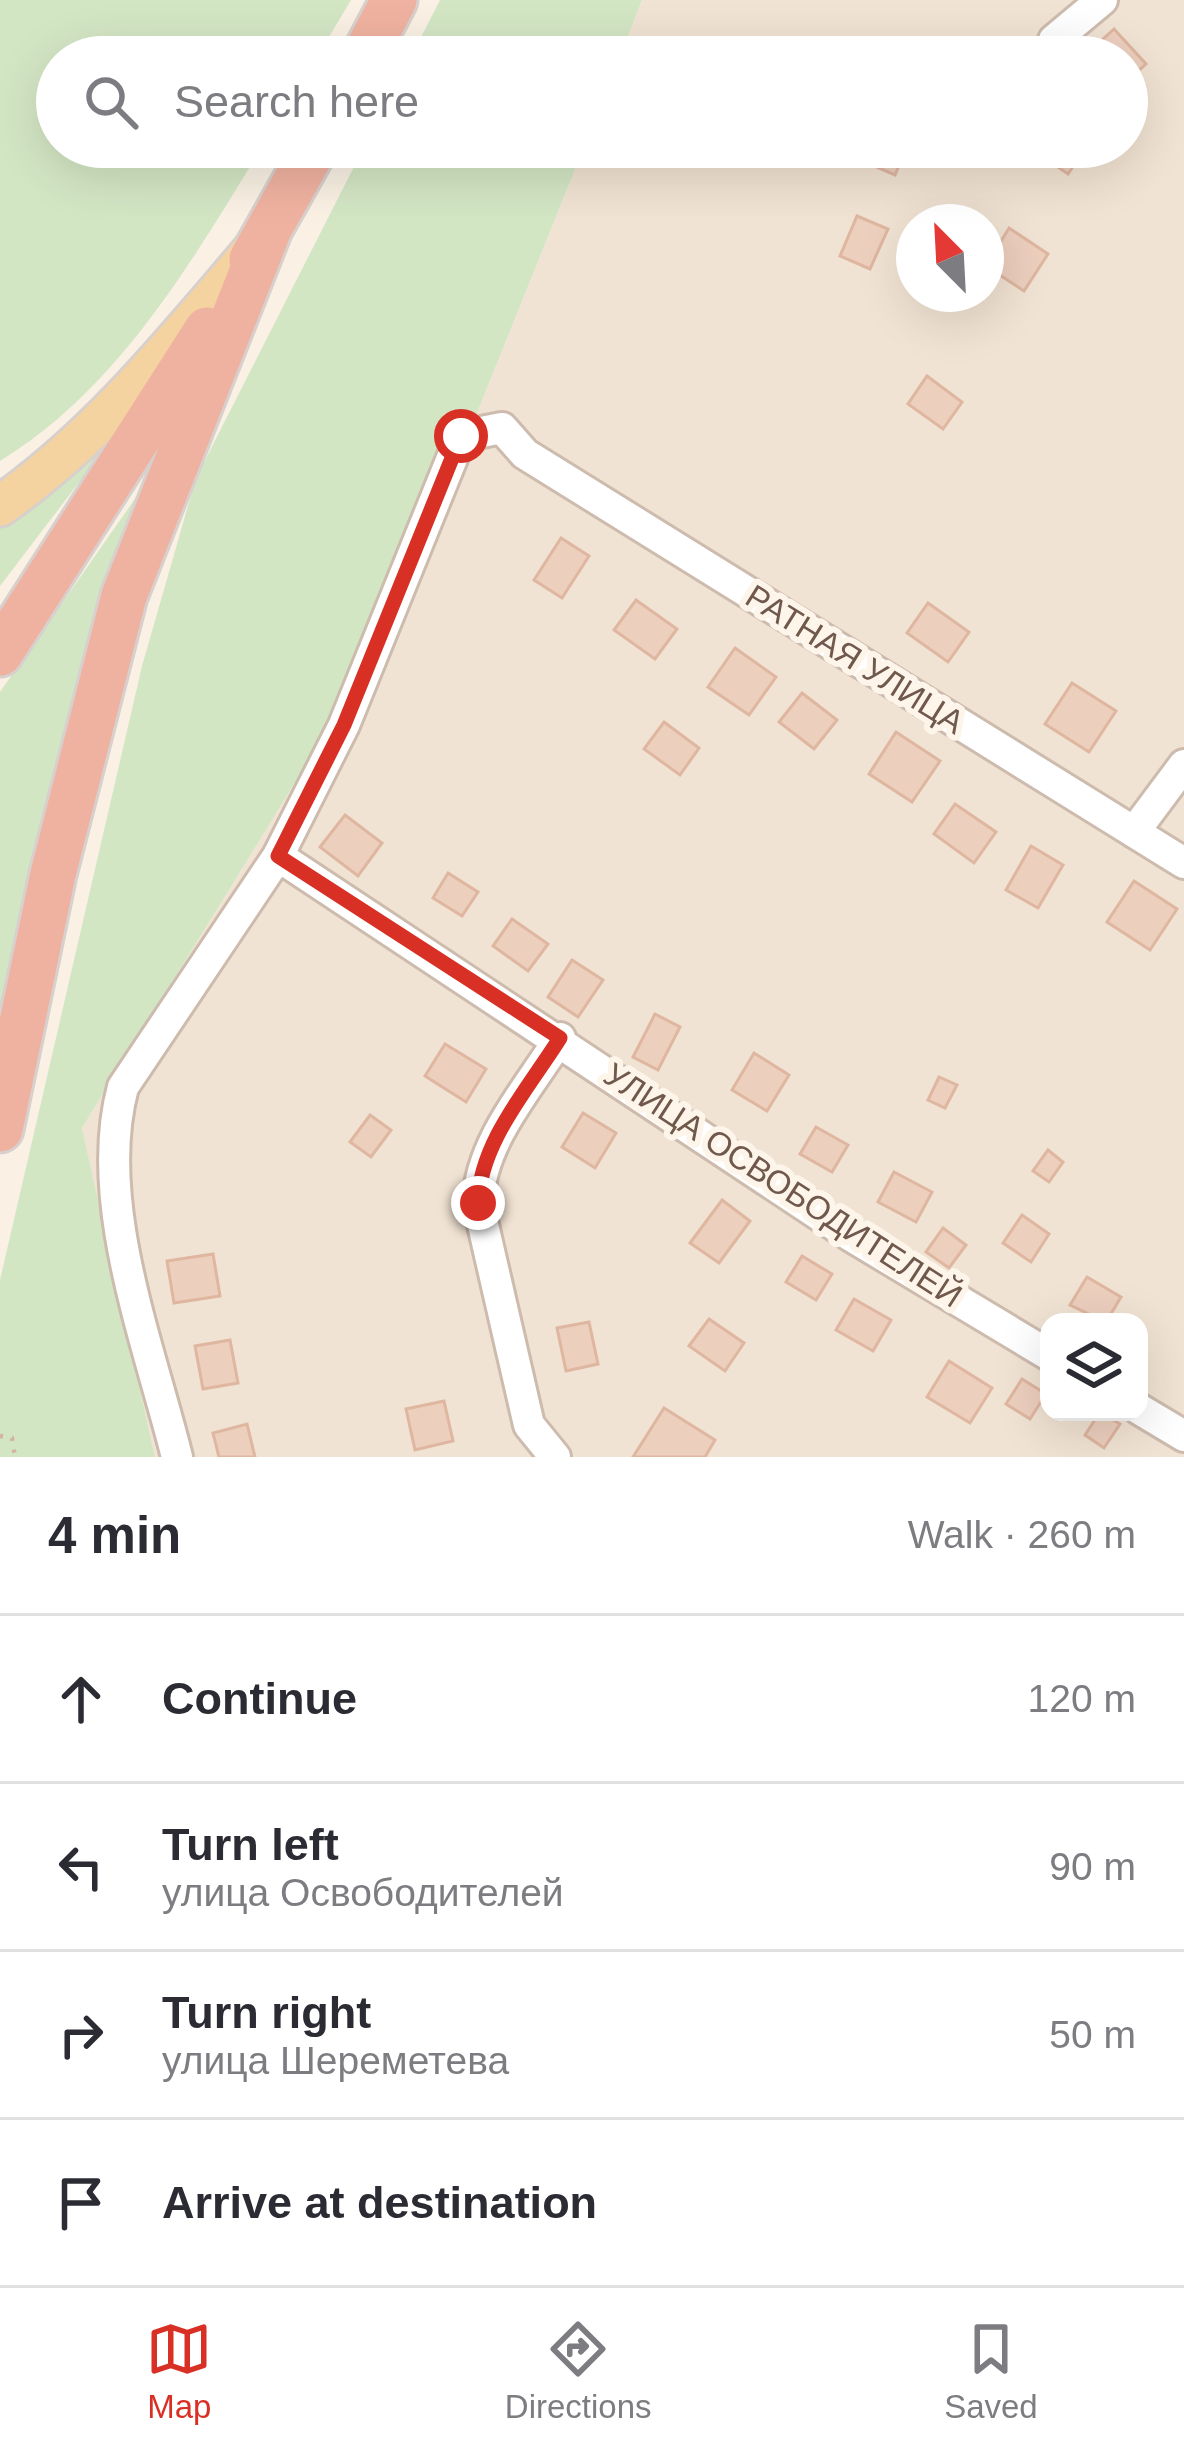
<!DOCTYPE html>
<html lang="en">
<head>
<meta charset="utf-8">
<style>
  body { margin:0; font-family:Arial,sans-serif; background:#f2f2f3; color:#2b2b33 }
  .controls { position:absolute; right:36px; bottom:36px; display:grid; overflow:hidden; border-radius:24px; box-shadow:0 12px 48px #0002 }
  .controls button { width:108px; height:108px; display:grid; place-items:center; padding:0; border:0; border-bottom:3px solid #e1e1e2; background:#fff; color:#2b2b33; font:60px sans-serif }
  .compass { position:absolute; left:896px; top:204px; width:108px; height:108px; border-radius:50%; background:#fff; box-shadow:0 12px 48px #0002; rotate:336deg }
  .stop { position:absolute; width:36px; height:36px; margin:-27px; border:9px solid #d93025; border-radius:50%; background:#fff }
  .stop.end { background:#d93025; border-color:#fff; box-shadow:0 3px 12px #0008 }
  .list { margin:0; padding:0; list-style:none }
  h2 { display:flex; justify-content:space-between; align-items:center; height:156px; margin:0; padding:0 48px; font-size:51px }
  h2 small { font-size:39px; font-weight:400; color:#7c7c81 }
  .list li { display:grid; grid-template-columns:78px 1fr auto; gap:36px; align-items:center; box-sizing:border-box; height:168px; padding:0 48px; border-top:3px solid #e1e1e2 }
  .list b { display:block; font-size:45px; white-space:nowrap }
  .list p { margin:0; font-size:39px; white-space:nowrap; color:#7c7c81 }
  .list em { font-size:39px; font-style:normal; color:#7c7c81 }
  .icon { flex:none; width:66px; height:66px; fill:none; stroke:currentColor; stroke-width:2; stroke-linecap:round; stroke-linejoin:round }
  .map { position:relative; flex:none; width:1184px; height:1457px; overflow:hidden }
  .search { position:absolute; background:#fff; box-shadow:0 12px 48px #0002; left:36px; right:36px; top:36px; height:132px; display:flex; align-items:center; gap:30px; box-sizing:border-box; padding:0 42px; border-radius:66px; color:#7c7c81; font-size:45px }
  .sheet { height:828px; background:#fff }
  nav { display:flex; justify-content:space-around; align-items:center; box-sizing:border-box; height:168px; border-top:3px solid #e1e1e2; background:#fff; font-size:33px; color:#7c7c81 }
  nav a { display:grid; justify-items:center; gap:6px }
  nav .on { color:#d93025 }
  .map>svg:first-child { display:block }
  .residential { fill:#f1e3d3; fill-rule:evenodd }
  .green { fill:#d3e6c4 }
  .building { fill:#edcfbe; stroke:#dfb6a0; stroke-width:3 }
  .lines { fill:none; stroke-linecap:round; stroke-linejoin:round }
  .minor-casing { stroke:#cdbbae; stroke-width:36 }
  .major-casing { stroke:#d7d0cd; stroke-width:45 }
  .highway-casing { stroke:#d7d0cd; stroke-width:51 }
  .path { stroke:#d2b3a1; stroke-width:4.5; stroke-dasharray:3 9; stroke-linecap:butt }
  .minor { stroke:#fff; stroke-width:30 }
  .major { stroke:#f4d3a1; stroke-width:39 }
  .highway { stroke:#f0b2a0; stroke-width:45 }
  .route { stroke:#d93025; stroke-width:15 }
  .labels { text-anchor:middle; dominant-baseline:central; stroke-width:12; stroke-linejoin:round; paint-order:stroke }
  .street-label { font-size:33px; fill:#70584c; stroke:#fdf5ea }
</style>
</head>
<body>
<div class="map">
<svg width="1184" height="1457" viewBox="0 0 1184 1457">
  <rect width="100%" height="100%" fill="#faf1e4"/>
  <!-- residential -->
  <path class="residential" d="M642,0H1184V1457H155L82,1128L391,627L584,147H1127V57H620ZM914,222H986V294H914ZM1049,1322H1139V1412H1049Z"/>
  <!-- green -->
  <g class="green">
    <path d="M0,0H351L317,57H57V147H262C191,263 118,389 0,461Z"/>
    <path d="M440,0H642L620,57H411Z"/>
    <path d="M364,147H584L391,627L82,1128L155,1457H0V1280L142,666L196,478Z"/>
    <path d="M106,447L0,586V525Z"/>
    <path d="M139,493L47,832L0,1055V692Z"/>
  </g>
  <!-- building -->
  <g class="building">
    <path d="M1114,29L1146,64L1127,81V57H1083Z"/>
    <path d="M871,147H907L895,175L865,162Z"/>
    <path d="M1029,147H1086L1068,174Z"/>
    <path d="M857,216L888,229L870,269L840,256Z"/>
    <path d="M1009,228L1048,254L1024,291L986,266Z"/>
    <path d="M927,376L962,402L943,429L908,404Z"/>
    <path d="M561,538L589,556L562,598L534,580Z"/>
    <path d="M636,600L677,629L655,659L614,630Z"/>
    <path d="M928,603L969,632L948,662L907,633Z"/>
    <path d="M735,648L776,677L749,715L708,687Z"/>
    <path d="M1072,683L1116,711L1089,752L1045,724Z"/>
    <path d="M802,693L837,720L814,749L779,722Z"/>
    <path d="M664,722L699,748L680,775L644,749Z"/>
    <path d="M896,732L940,761L912,802L869,774Z"/>
    <path d="M955,804L996,832L974,863L934,834Z"/>
    <path d="M345,815L382,843L358,876L320,847Z"/>
    <path d="M1031,846L1063,865L1038,908L1006,890Z"/>
    <path d="M448,873L478,892L462,916L433,898Z"/>
    <path d="M1134,881L1177,909L1150,950L1107,922Z"/>
    <path d="M512,919L548,944L528,971L493,946Z"/>
    <path d="M572,960L603,980L578,1017L548,997Z"/>
    <path d="M655,1014L680,1027L658,1070L633,1057Z"/>
    <path d="M445,1044L486,1069L466,1102L425,1076Z"/>
    <path d="M754,1053L789,1075L767,1111L732,1090Z"/>
    <path d="M939,1077L957,1085L945,1108L928,1100Z"/>
    <path d="M583,1113L616,1133L595,1168L562,1147Z"/>
    <path d="M370,1115L391,1130L371,1157L350,1142Z"/>
    <path d="M816,1127L848,1145L832,1172L800,1154Z"/>
    <path d="M1048,1150L1063,1162L1049,1182L1033,1171Z"/>
    <path d="M894,1172L932,1192L916,1222L878,1202Z"/>
    <path d="M722,1200L750,1221L719,1263L690,1243Z"/>
    <path d="M1022,1215L1049,1234L1031,1262L1003,1243Z"/>
    <path d="M943,1228L966,1245L949,1268L926,1252Z"/>
    <path d="M213,1254L220,1296L174,1303L167,1261Z"/>
    <path d="M802,1256L832,1274L816,1300L786,1282Z"/>
    <path d="M1087,1277L1121,1297L1106,1322L1070,1305Z"/>
    <path d="M854,1299L891,1320L873,1351L836,1330Z"/>
    <path d="M709,1319L744,1343L725,1371L689,1346Z"/>
    <path d="M589,1322L598,1364L566,1371L557,1328Z"/>
    <path d="M230,1340L238,1383L203,1389L195,1346Z"/>
    <path d="M949,1361L992,1388L970,1423L927,1397Z"/>
    <path d="M1022,1379L1046,1394L1030,1419L1006,1404Z"/>
    <path d="M444,1401L453,1441L415,1450L406,1409Z"/>
    <path d="M664,1408L715,1440L705,1457H633Z"/>
    <path d="M1100,1412L1120,1424L1104,1448L1085,1435Z"/>
    <path d="M247,1424L255,1457H219L213,1433Z"/>
  </g>
  <g class="lines">
    <!-- minor casing -->
    <g class="minor-casing">
      <g id="minor">
        <path d="M1054,40L1102,0"/>
        <path d="M1134,832L1184,765"/>
        <path d="M278,856L851,1236L1049,1355"/>
        <path d="M1139,1409L1184,1436"/>
        <path d="M177,1457C149,1344 92,1201 123,1087L278,856L344,725L461,436L502,428L525,454L1184,863"/>
        <path d="M555,1457L529,1425L478,1203C480,1142 528,1089 560,1038"/>
      </g>
    </g>
    <!-- major casing -->
    <g class="major-casing">
      <path id="major" d="M0,506C101,435 176,340 256,247"/>
    </g>
    <!-- highway casing -->
    <g class="highway-casing">
      <g id="highway">
        <path d="M364,57L394,0"/>
        <path d="M252,259L315,147"/>
        <path d="M0,653L207,330"/>
        <path d="M0,1129L53,874L124,596L267,234"/>
      </g>
    </g>
    <!-- path -->
    <path class="path" d="M0,1436L12,1438L15,1457"/>
    <!-- minor -->
    <use href="#minor" class="minor"/>
    <!-- major -->
    <use href="#major" class="major"/>
    <!-- highway -->
    <use href="#highway" class="highway"/>
  </g>
  <g class="lines">
    <!-- route -->
    <path class="route" d="M461,436L344,725L278,856L560,1038C528,1089 480,1142 478,1203"/>
  </g>
  <g class="labels">
    <!-- street labels -->
    <g class="street-label">
      <text transform="translate(855 659) rotate(32)">РАТНАЯ УЛИЦА</text>
      <text transform="translate(783 1185) rotate(33)">УЛИЦА ОСВОБОДИТЕЛЕЙ</text>
    </g>
  </g>
</svg>
<div class="controls">
<button><svg class="icon" aria-label="layers" viewBox="0 0 24 24"><path d="M12 4l9 5-9 5-9-5zM3 14l9 5 9-5"/></svg></button>
</div>
<svg class="compass" viewBox="-18 -18 36 36"><path d="M0-13l5 13h-10z" fill="#e53935"/><path d="M0 13l5-13h-10z" fill="#7c7c81"/></svg>
<div class="stop" style="left:461px;top:436px"></div>
<div class="stop end" style="left:478px;top:1203px"></div>
<div class="search"><svg class="icon" aria-label="search" viewBox="0 0 24 24"><circle cx="10" cy="10" r="6"/><path d="M15 15l6 6"/></svg>Search here</div>
</div>
<section class="sheet">
<h2>4 min<small>Walk · 260 m</small></h2>
<ul class="list">
<li><svg class="icon" aria-label="ahead" viewBox="0 0 24 24"><path d="M12 20V5M6 11l6-6 6 6"/></svg><div><b>Continue</b></div><em>120 m</em></li>
<li><svg class="icon" aria-label="left" viewBox="0 0 24 24"><path d="M17 20v-9H6M10 6l-5 5 5 5"/></svg><div><b>Turn left</b><p>улица Освободителей</p></div><em>90 m</em></li>
<li><svg class="icon" aria-label="right" viewBox="0 0 24 24"><path d="M7 20v-9h11M14 6l5 5-5 5"/></svg><div><b>Turn right</b><p>улица Шереметева</p></div><em>50 m</em></li>
<li><svg class="icon" aria-label="arrive" viewBox="0 0 24 24"><path d="M6 21V4h12l-3 4 3 4H6"/></svg><div><b>Arrive at destination</b></div></li>
</ul>
</section>
<nav>
<a class="on"><svg class="icon" aria-label="map" viewBox="0 0 24 24"><path d="M3 6l6-2 6 2 6-2v14l-6 2-6-2-6 2zM9 4v14M15 6v14"/></svg>Map</a>
<a><svg class="icon" aria-label="directions" viewBox="0 0 24 24"><path d="M12 3l9 9-9 9-9-9zM9 14v-3h6M13 9l2 2-2 2"/></svg>Directions</a>
<a><svg class="icon" aria-label="saved" viewBox="0 0 24 24"><path d="M7 4h10v16l-5-4-5 4z"/></svg>Saved</a>
</nav>
</body>
</html>
